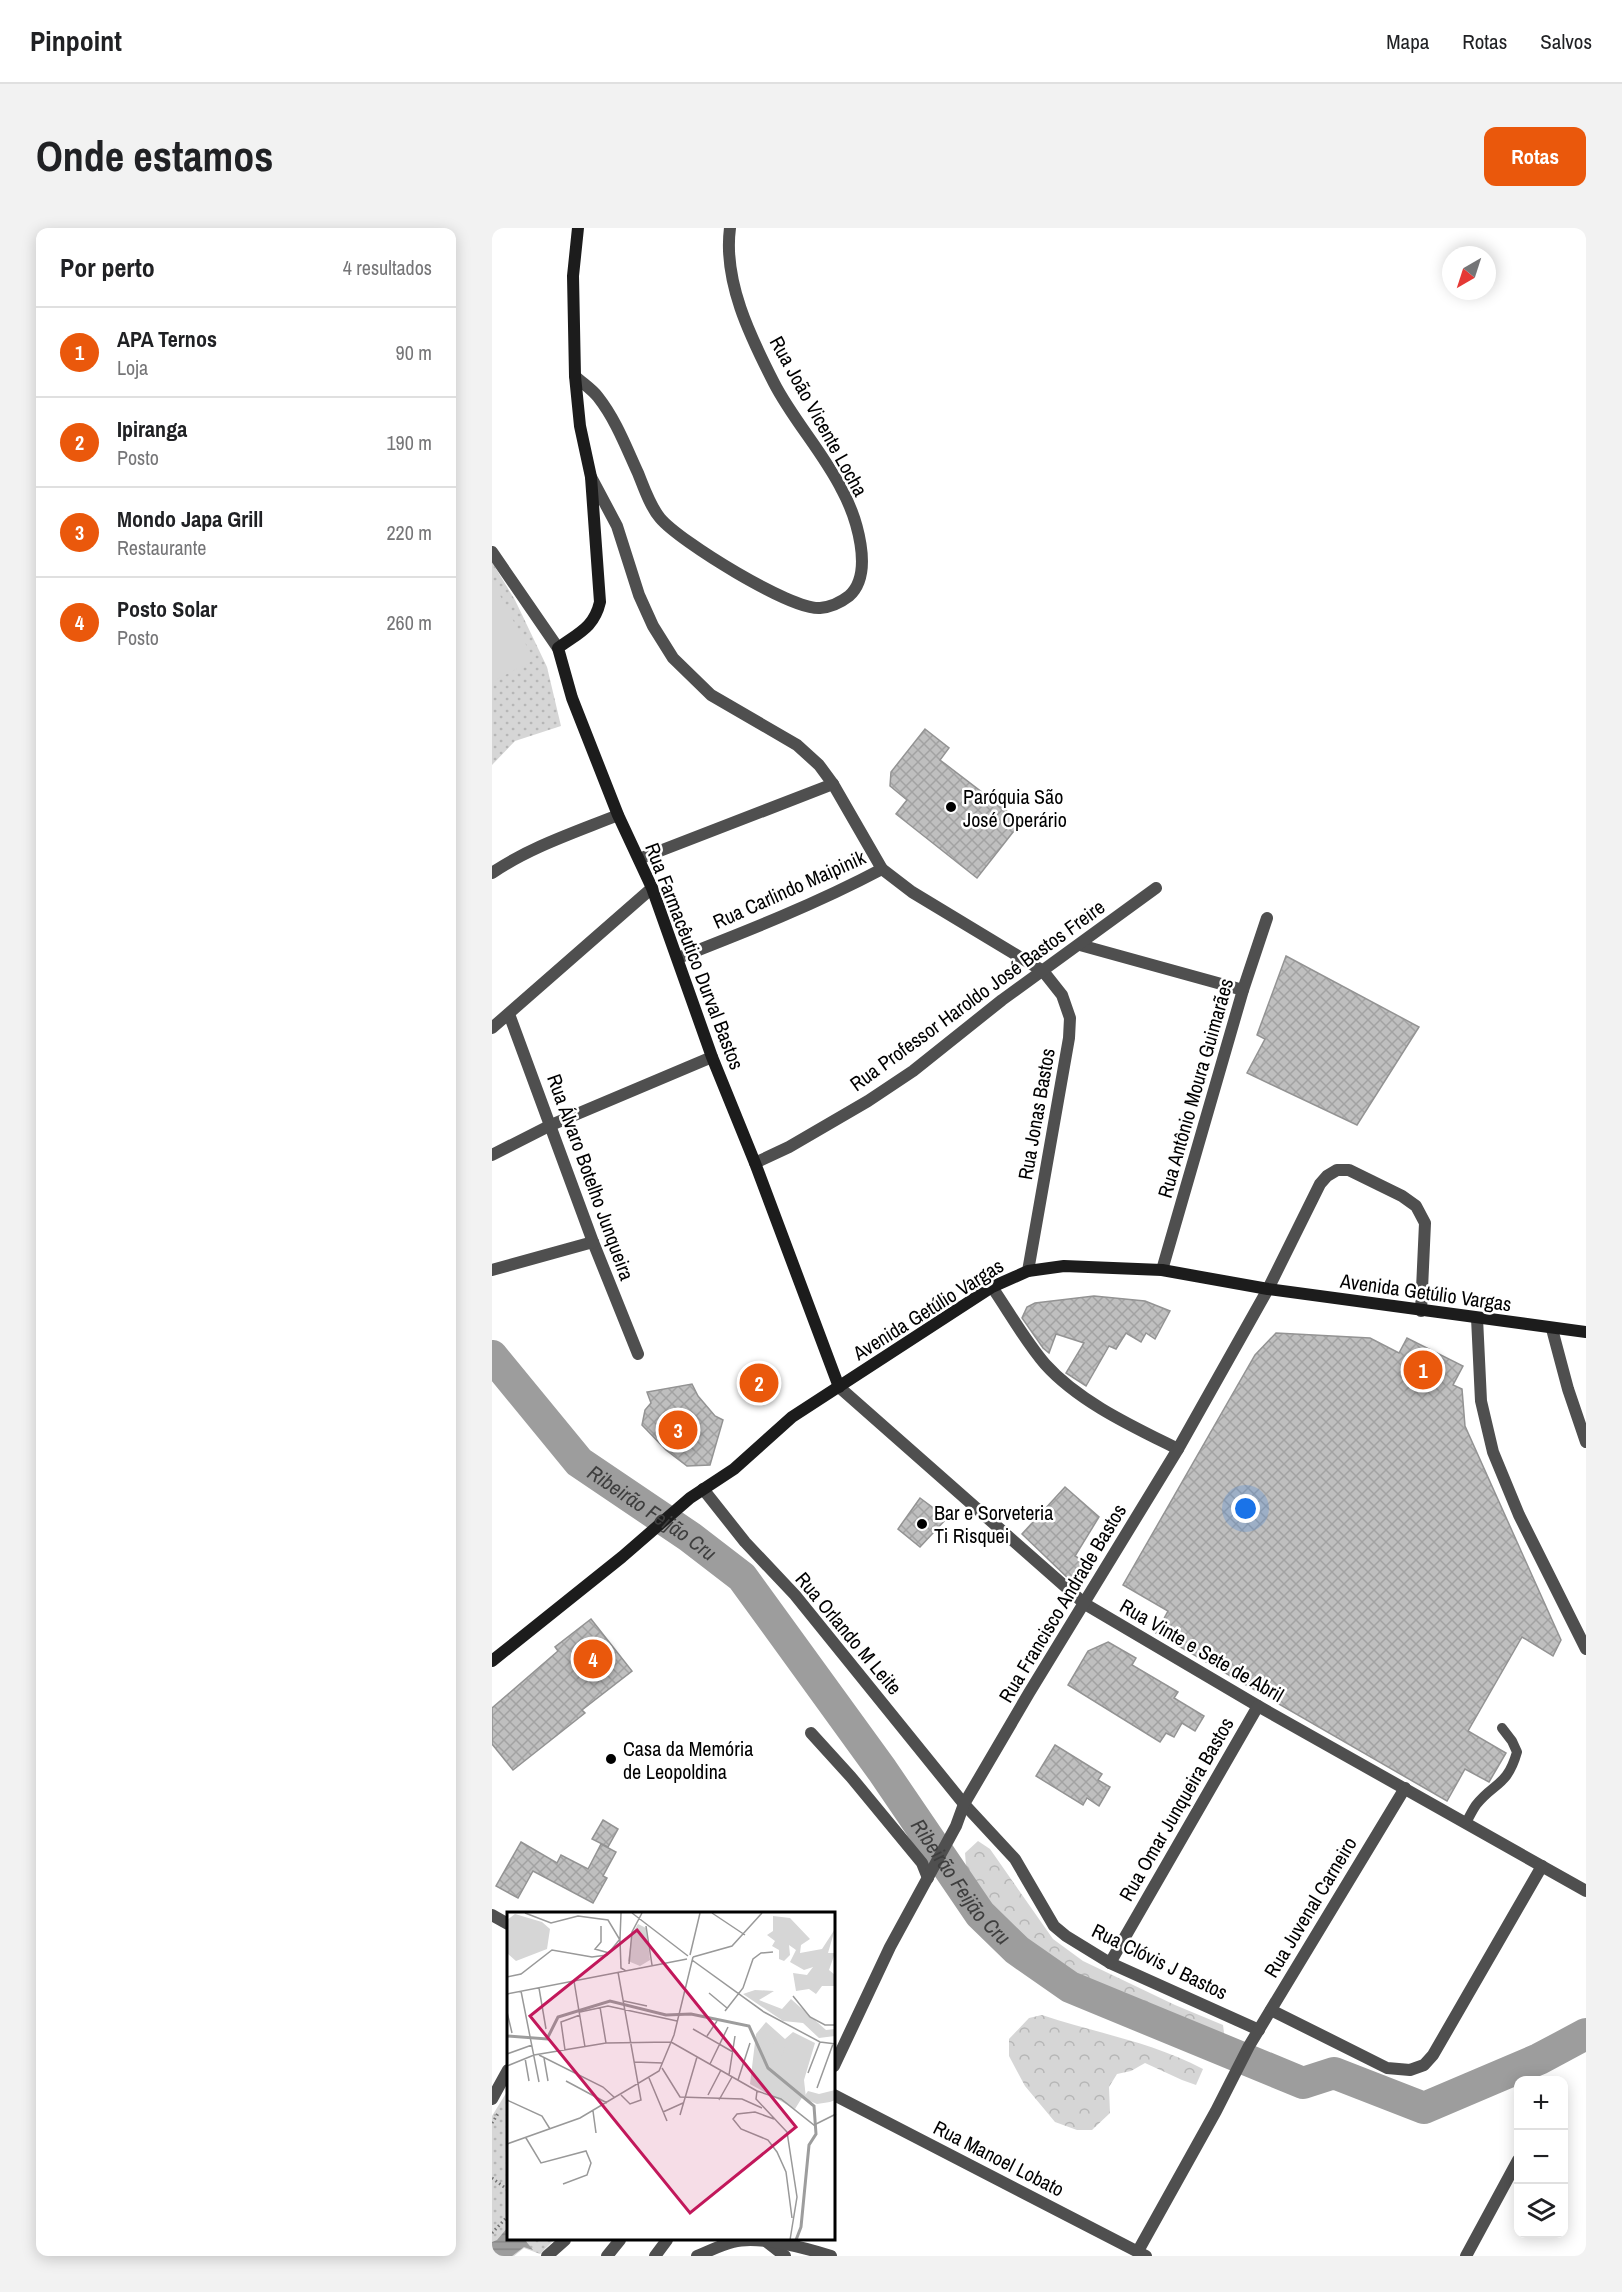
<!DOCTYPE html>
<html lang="pt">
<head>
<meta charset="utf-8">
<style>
  body { margin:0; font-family:"Archivo Narrow",sans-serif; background:#f2f2f2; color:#202124 }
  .controls { position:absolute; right:18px; bottom:18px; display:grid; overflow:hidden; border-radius:12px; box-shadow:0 3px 15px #0003 }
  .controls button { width:54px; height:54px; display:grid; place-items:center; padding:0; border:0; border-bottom:2px solid #e0e0e0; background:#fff; color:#202124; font:30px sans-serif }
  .compass { position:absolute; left:950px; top:18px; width:54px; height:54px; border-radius:50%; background:#fff; box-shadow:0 3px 15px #0003; rotate:219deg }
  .you { position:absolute; left:754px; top:1281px; width:21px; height:21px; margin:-15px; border:4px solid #fff; border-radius:50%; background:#1a73e8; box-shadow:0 0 0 9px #1a73e833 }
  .badge { display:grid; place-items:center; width:39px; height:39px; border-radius:50%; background:#ea580c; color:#fff; font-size:20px; font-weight:700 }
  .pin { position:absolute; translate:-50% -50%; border:3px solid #fff; box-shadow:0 2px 6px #0006 }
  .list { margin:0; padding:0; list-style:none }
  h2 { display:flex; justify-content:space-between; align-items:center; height:78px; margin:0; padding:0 24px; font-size:26px }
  h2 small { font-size:20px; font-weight:400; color:#757577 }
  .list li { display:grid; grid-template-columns:39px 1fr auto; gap:18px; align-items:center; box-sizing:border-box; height:90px; padding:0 24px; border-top:2px solid #e0e0e0 }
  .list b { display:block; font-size:22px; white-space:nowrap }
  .list p { margin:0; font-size:20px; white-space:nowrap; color:#757577 }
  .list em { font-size:20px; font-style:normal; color:#757577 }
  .icon { flex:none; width:33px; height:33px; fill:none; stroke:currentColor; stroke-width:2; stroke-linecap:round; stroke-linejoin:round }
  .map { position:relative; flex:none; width:1094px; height:2028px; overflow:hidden; border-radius:12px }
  header { display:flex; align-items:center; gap:36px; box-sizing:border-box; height:84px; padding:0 30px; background:#fff; border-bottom:2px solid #e0e0e0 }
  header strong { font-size:28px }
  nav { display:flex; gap:33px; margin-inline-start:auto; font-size:21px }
  .intro { display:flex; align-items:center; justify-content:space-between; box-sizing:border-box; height:144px; padding:0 36px }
  h1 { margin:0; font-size:42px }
  .button { padding:15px 27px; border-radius:12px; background:#ea580c; color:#fff; font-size:21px; font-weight:700 }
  main { display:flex; gap:36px; padding:0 36px }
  aside { flex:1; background:#fff; border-radius:12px; box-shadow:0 3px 15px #0003 }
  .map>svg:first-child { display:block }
  .grass { fill:url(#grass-dots) }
  .forest { fill:url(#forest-crowns) }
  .pitch { fill:#d6d6d6 }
  .water { fill:url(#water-rules) }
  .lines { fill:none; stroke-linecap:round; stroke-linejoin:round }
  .river { stroke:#9d9d9d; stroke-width:32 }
  .building { fill:url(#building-cross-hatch); stroke:#939393; stroke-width:1.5 }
  .path { stroke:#717171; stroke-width:3; stroke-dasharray:1.5 3; stroke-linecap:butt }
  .service { stroke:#4f4f4f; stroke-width:10 }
  .pedestrian { stroke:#4f4f4f; stroke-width:12 }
  .minor { stroke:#4f4f4f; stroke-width:12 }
  .tertiary { stroke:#4f4f4f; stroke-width:12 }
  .secondary { stroke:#1c1c1c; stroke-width:12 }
  .poi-dot { fill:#000; stroke:#fff; stroke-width:2 }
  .labels { text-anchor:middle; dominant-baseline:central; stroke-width:5; stroke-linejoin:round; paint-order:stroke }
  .street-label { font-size:20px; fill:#000; stroke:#fff }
  .poi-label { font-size:20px; fill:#000; stroke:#fff; text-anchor:start }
  .water-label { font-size:21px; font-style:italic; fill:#3e3e3e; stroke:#fff }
  .inset-river { fill:none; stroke:#9d9d9d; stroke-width:3 }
  .inset-road { fill:none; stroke:#999; stroke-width:1.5 }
  .view { fill:#c2185b; fill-opacity:0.15; stroke:#c2185b; stroke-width:3 }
  .inset-edge { fill:none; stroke:#000; stroke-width:3 }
</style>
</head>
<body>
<header>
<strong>Pinpoint</strong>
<nav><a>Mapa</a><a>Rotas</a><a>Salvos</a></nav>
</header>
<div class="intro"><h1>Onde estamos</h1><a class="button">Rotas</a></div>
<main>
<aside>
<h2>Por perto<small>4 resultados</small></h2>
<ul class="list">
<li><span class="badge">1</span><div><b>APA Ternos</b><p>Loja</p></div><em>90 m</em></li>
<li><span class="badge">2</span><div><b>Ipiranga</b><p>Posto</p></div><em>190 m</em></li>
<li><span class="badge">3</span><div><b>Mondo Japa Grill</b><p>Restaurante</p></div><em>220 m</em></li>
<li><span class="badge">4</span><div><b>Posto Solar</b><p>Posto</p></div><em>260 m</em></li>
</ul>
</aside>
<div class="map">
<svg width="1094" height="2028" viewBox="0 0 1094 2028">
  <defs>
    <pattern id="grass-dots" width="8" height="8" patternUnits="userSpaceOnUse" patternTransform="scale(1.5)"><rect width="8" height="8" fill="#d6d6d6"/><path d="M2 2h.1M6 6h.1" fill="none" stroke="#b6b6b6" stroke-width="1.8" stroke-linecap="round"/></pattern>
    <pattern id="forest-crowns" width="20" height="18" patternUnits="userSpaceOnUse" patternTransform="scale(1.5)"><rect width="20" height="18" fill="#d6d6d6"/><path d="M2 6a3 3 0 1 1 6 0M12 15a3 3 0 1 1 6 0" fill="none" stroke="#b6b6b6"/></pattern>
    <pattern id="water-rules" width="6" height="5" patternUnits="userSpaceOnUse" patternTransform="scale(1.5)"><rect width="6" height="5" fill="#9d9d9d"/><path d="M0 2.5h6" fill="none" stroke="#858585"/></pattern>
    <pattern id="building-cross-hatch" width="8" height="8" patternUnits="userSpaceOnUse" patternTransform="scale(1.5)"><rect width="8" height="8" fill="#bfbfbf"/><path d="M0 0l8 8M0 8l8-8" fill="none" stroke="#a2a2a2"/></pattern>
  </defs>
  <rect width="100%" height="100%" fill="#fff"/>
  <!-- grass -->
  <g class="grass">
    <path d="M0,334L23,372L55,439L69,498L23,513L0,537Z"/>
    <path d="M16,1862V2012H62L48,2026L32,2020L22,2028H0V1888Z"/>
  </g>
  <!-- forest -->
  <g class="forest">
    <path d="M486,1613L498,1621L561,1711L591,1733L683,1777L731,1797L733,1812L726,1815L618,1768L583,1755L532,1719L503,1695L484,1668L475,1650L473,1625Z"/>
    <path d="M550,1787C604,1805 660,1814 711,1841L704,1857L690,1852L653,1835L639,1843L625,1846L617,1859L618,1885L600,1902H585L563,1894L533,1858L517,1828V1811L537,1790Z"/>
  </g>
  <!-- pitch -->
  <path class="pitch" d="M0,352L42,432L0,454Z"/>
  <!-- water -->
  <path class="water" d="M16,1999V2012H33L41,2022L32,2019L20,2028H0V2014L5,2012Z"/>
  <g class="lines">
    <!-- river -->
    <path class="river" id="s1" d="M0,1128L87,1234L198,1309L250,1349L390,1542L488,1686L525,1722L578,1759L811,1855L842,1845L932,1880L1047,1831L1094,1806"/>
  </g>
  <!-- building -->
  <g class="building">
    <path d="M433,501L457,520L448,532L529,594L485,650L404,586L415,572L398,558L399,544Z"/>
    <path d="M794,728L927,799L865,897L755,845L773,811L765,807Z"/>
    <path d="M602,1068L653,1073L678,1083L663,1111L654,1105L649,1114L634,1105L624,1121L617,1118L594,1158L574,1145L592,1115L564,1106L557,1125L551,1120L530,1090L535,1079L543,1075Z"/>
    <path d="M784,1105L878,1110L907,1125L915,1110L971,1138L961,1157L970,1161L973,1198L1069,1412L1061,1428L1030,1409L976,1503L1014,1525L997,1554L973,1541L955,1573L664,1405L676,1383L631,1357L763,1127Z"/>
    <path d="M200,1156L206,1168L223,1188L231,1192L218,1237L195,1238L174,1222L150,1197L153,1182L159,1175L155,1164Z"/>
    <path d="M573,1259L607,1289L583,1328L591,1333L578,1352L530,1306Z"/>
    <path d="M428,1270L455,1290L428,1319L406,1301Z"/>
    <path d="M99,1391L140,1443L90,1482L93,1485L21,1542L0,1516V1480L66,1423L63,1419Z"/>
    <path d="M616,1414L644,1430L640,1437L686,1464L682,1470L712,1488L703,1503L690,1495L682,1509L674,1505L668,1514L576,1457L596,1423Z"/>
    <path d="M563,1517L610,1546L606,1552L618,1559L607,1578L595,1570L591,1577L544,1548Z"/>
    <path d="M111,1592L126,1601L116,1619L100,1611Z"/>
    <path d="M29,1614L65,1635L69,1627L96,1641L109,1616L124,1624L111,1648L115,1650L101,1675L41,1643L26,1670L4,1658Z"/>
  </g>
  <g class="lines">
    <!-- path -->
    <g class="path">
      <path d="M0,1895L7,1884"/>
      <path d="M0,1950L16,1962"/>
      <path d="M0,2005L16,1988"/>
    </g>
    <!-- service -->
    <path class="service" d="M974,1595C977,1589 980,1583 984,1577C1002,1554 1015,1559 1025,1524L1020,1513L1010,1500"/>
    <!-- pedestrian -->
    <path class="pedestrian" d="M115,2028L128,2012"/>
    <!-- minor -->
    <g class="minor">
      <path d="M83,148C90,155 100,161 106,169C124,192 134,219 146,245C152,260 158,278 168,290C188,314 299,382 328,380C339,379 348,375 357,368C383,345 364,288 350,262C331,224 301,192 282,155C258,108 231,53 238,0"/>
      <path d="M99,249L125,298L147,367L161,398L181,430L219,467L305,517L327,537L341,556L390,641L420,664L551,743L570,767L578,790L577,810L536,1043"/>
      <path d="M0,324L66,420"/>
      <path d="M147,631L341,556"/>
      <path d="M0,645C38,619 84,604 126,587"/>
      <path d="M588,717L751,762"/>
      <path d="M186,730C255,703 324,676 390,641"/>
      <path d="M17,786L101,1014L146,1126"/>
      <path d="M0,800L160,660"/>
      <path d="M0,927L59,897L220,829"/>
      <path d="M263,935L297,919L376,873L421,843L510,772L664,660"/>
      <path d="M0,1042L101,1014"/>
      <path d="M670,1042L751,762L775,690"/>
      <path d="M500,1059C517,1084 534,1114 553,1136C587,1174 642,1199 686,1221"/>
      <path d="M985,1090L989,1173L1001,1224L1027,1287L1094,1421"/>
      <path d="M1060,1101L1076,1161L1094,1214"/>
      <path d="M347,1159L593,1376L766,1478L1094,1663"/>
      <path d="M211,1261L253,1314L303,1367L472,1576L523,1631L562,1698L574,1708L618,1735L767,1802"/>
      <path d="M319,1505L359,1549L430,1635L436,1650"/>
      <path d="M618,1735L766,1478"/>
      <path d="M779,1782L895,1840L918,1842L932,1837L941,1827L1050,1638"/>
      <path d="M342,1838L398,1719L464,1598L472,1576L537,1465L686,1221L776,1061L828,956L835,948L845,942H857L910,968L924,978L933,995L929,1083"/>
      <path d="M0,1871L16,1842"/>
      <path d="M275,2014L293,2028"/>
      <path d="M646,2023L724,1883L757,1818L913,1560"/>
      <path d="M55,2028L73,2012"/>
      <path d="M163,2028L175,2012"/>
      <path d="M205,2028C217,2023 229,2017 241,2014C266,2007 314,2020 339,2028"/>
      <path d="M974,2028L1026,1932"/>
    </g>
    <!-- tertiary -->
    <g class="tertiary">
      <path d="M0,1687L16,1696"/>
      <path d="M342,1867L654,2028"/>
    </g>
    <!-- secondary -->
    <g class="secondary">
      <path d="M86,0L81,48L83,148L88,198L99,249L108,374C102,400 86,405 66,420L80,470L126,587L160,660L220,829L263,935L347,1159"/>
      <path d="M0,1433L130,1329L198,1270L242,1241L300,1189L500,1059L536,1043L572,1038L670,1042L776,1061L1094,1104"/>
    </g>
  </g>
  <!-- markers -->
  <g class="poi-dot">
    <circle cx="459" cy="579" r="6"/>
    <circle cx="430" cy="1296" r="6"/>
    <circle cx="119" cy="1531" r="6"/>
  </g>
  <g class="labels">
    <!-- street labels -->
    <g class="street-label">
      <text transform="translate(327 188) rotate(61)">Rua João Vicente Locha</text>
      <text transform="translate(297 661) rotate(-24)">Rua Carlindo Maipinik</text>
      <text transform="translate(203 728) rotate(69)">Rua Farmacêutico Durval Bastos</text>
      <text transform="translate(485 767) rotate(-36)">Rua Professor Haroldo José Bastos Freire</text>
      <text transform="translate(703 860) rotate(-74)">Rua Antônio Moura Guimarães</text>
      <text transform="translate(544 886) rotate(-80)">Rua Jonas Bastos</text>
      <text transform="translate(99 949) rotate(70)">Rua Álvaro Botelho Junqueira</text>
      <text transform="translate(934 1064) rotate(8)">Avenida Getúlio Vargas</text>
      <text transform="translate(436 1081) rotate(-32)">Avenida Getúlio Vargas</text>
      <text transform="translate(570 1375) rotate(-59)">Rua Francisco Andrade Bastos</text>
      <text transform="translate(357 1405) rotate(50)">Rua Orlando M Leite</text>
      <text transform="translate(710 1422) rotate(30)">Rua Vinte e Sete de Abril</text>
      <text transform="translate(684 1581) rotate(-60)">Rua Omar Junqueira Bastos</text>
      <text transform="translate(818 1679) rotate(-59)">Rua Juvenal Carneiro</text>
      <text transform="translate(668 1733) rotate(26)">Rua Clóvis J Bastos</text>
      <text transform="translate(507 1930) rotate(27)">Rua Manoel Lobato</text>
    </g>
    <!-- poi labels -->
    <g class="poi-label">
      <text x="471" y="568">Paróquia São<tspan x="471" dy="23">José Operário</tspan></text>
      <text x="442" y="1284">Bar e Sorveteria<tspan x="442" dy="23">Ti Risquei</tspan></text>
      <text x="131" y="1520">Casa da Memória<tspan x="131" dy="23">de Leopoldina</tspan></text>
    </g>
    <!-- water labels -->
    <g class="water-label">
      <text stroke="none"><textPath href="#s1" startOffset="226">Ribeirão Feijão Cru</textPath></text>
      <text stroke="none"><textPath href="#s1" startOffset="712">Ribeirão Feijão Cru</textPath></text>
    </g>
  </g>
  <!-- overview -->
  <g transform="translate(15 1684)">
    <rect width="328" height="328" fill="#fff"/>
    <path d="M8,2L35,10L43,17L40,37L9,49L0,41V8ZM131,12L139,16L143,48L133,54L121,49L125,22ZM259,110L278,127L286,120L308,131L297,168L299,186L296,184L288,197L243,172L249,122Z" fill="#d6d6d6"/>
    <path d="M266,4L283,6L303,27L294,33L293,41L315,37L328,17L321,41H328L322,58L328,63V74H315L309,82L302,77L289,79L286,61L300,63L306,55L297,58L283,50L289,38L282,33L283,43L277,49L272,47V38L265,34L268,29L260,23L266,19ZM248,78L267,79L252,88L275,97L284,87L319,118L328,117V124L312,126L296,111L276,109L236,82ZM328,178V188L323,190L310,192L296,186L301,179L312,182Z" fill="#d6d6d6"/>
    <path d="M268,127L279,131L272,153L260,148Z" fill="#d6d6d6"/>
    <path class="inset-river" d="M0,124L40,127L51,105L103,89L159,103L184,102L242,114L261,156L307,194L309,222L302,233L294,315L289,328"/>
    <path class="inset-road" d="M18,1L44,11L71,4L101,8L113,28L114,56L119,59M125,1L181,44M205,1L238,23M94,14V30L88,37L102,41M139,14L145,53M183,43L193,1M186,45L225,34L255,1M185,48L257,100L313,130L329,132M122,52L125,20L135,1M111,60L134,188L123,192L114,183M0,65L14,62L45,38L85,45L100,43L113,27L114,1M67,69L78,135M32,76L39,117M14,79L32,170M202,81L220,96M0,82L180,47M286,84L303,105L318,113H329M117,89L140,94M93,95L99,131M218,99L236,76L246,47L254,41L266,40M0,100L5,121M73,100L101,94L170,109M186,117L226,140M200,124L210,109M164,130L250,179L249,187L280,220L290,285L283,328M58,138L54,110L73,103M0,142L25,133M32,143L96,175L108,186M18,146L22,169M37,146L41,169M127,150L156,151M203,152L221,115M0,154L27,143L99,131L164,130M155,156L173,185L235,187L255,196M301,161L313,130M222,163L228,124M142,166L160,209M231,168L243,131M59,169L100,191M310,176L326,132M250,179L274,187L307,213L329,202M201,183L214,158M0,188L35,204L43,217M212,188L225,165M86,199L89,221M156,200L176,191M173,203L190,145M267,207L248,200L230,202L226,207L234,217L261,228L270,240L279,260L285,306M19,226L34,251L79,239L84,251L80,263L56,272M0,232L73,206L152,159L167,123L186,45"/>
    <path class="view" d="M130,18L289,215L183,301L23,104Z"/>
    <rect width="328" height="328" class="inset-edge"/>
  </g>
</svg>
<div class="controls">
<button>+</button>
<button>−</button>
<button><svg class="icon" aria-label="layers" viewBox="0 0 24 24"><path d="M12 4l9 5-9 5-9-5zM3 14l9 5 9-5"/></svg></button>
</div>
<svg class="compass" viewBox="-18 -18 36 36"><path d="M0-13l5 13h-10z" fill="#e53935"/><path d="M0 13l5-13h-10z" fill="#757577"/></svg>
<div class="you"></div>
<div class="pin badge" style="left:931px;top:1142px">1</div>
<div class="pin badge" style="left:267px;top:1155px">2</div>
<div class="pin badge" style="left:186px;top:1202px">3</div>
<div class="pin badge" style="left:101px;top:1431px">4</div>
</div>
</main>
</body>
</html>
